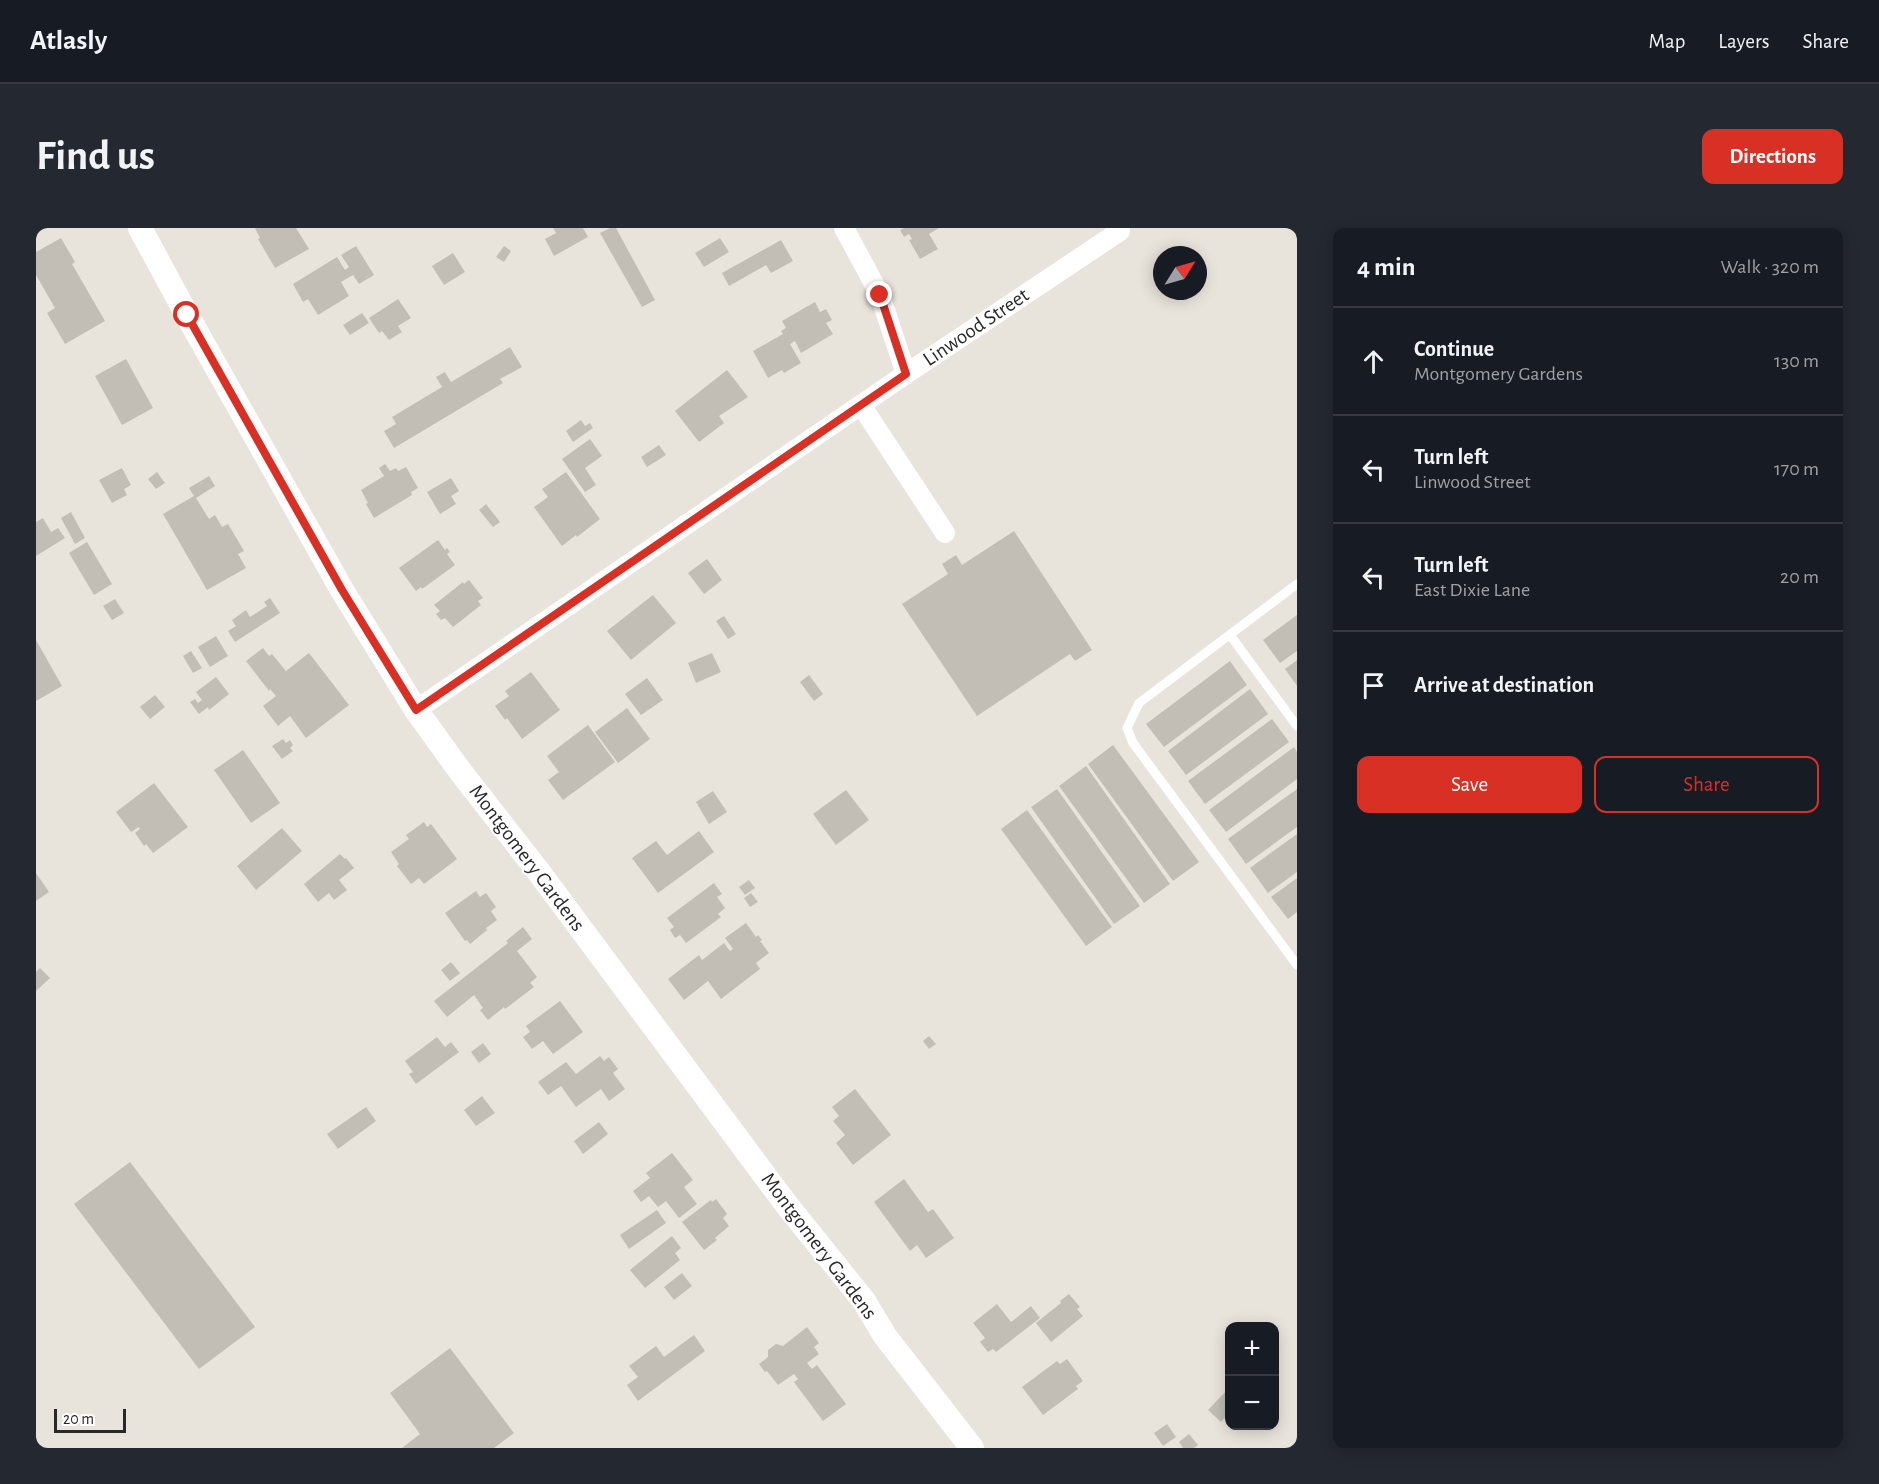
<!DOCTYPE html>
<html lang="en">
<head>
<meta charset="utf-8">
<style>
  body { margin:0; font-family:"Alegreya Sans",sans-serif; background:#242831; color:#f1f3f6 }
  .controls { position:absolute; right:18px; bottom:18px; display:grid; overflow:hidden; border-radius:12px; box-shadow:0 3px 15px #0003 }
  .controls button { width:54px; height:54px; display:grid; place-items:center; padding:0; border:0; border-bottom:2px solid #363941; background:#171b24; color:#f1f3f6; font:30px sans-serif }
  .compass { position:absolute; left:1117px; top:18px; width:54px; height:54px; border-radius:50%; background:#171b24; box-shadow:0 3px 15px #0003; rotate:53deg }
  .scale { position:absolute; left:18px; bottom:15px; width:72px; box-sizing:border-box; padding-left:6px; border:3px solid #282828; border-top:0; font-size:16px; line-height:21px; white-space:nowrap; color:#282828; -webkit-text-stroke:4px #fff; paint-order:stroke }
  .stop { position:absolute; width:18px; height:18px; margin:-14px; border:4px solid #d93025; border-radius:50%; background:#fff }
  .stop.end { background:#d93025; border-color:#fff; box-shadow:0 2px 6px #0008 }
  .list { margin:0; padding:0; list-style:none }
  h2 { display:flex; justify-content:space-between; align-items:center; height:78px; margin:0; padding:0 24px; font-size:26px }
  h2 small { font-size:20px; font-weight:400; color:#9ea1a6 }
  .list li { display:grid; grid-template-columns:39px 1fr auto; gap:18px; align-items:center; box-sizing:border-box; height:108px; padding:0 24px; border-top:2px solid #363941 }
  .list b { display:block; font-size:22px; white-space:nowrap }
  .list p { margin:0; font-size:20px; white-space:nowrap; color:#9ea1a6 }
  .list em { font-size:20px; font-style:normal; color:#9ea1a6 }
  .actions { display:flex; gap:12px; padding:18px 24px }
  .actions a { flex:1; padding:14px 0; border:2px solid #d93025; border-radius:12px; text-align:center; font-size:21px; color:#d93025 }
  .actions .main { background:#d93025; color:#fff }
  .icon { flex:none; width:33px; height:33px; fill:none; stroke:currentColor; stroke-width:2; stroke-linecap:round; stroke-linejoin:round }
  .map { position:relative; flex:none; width:1261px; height:1220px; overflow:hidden; border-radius:12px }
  header { display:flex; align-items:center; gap:36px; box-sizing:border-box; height:84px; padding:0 30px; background:#171b24; border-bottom:2px solid #363941 }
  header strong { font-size:28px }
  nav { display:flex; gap:33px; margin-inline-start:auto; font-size:21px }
  .intro { display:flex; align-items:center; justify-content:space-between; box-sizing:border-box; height:144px; padding:0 36px }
  h1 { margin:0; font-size:42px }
  .button { padding:15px 27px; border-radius:12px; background:#d93025; color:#fff; font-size:21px; font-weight:700 }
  main { display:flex; gap:36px; padding:0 36px }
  aside { flex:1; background:#171b24; border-radius:12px; box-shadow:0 3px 15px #0003 }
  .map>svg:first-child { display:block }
  .building { fill:#c2beb6 }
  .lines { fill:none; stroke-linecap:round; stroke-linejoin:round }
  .service { stroke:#fff; stroke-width:9 }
  .minor { stroke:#fff; stroke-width:20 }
  .tertiary { stroke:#fff; stroke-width:24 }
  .route { stroke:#d93025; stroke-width:8 }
  .labels { text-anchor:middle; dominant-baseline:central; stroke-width:4.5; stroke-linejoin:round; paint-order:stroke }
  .street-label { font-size:21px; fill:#282828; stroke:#fff }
</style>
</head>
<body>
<header>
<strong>Atlasly</strong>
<nav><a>Map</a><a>Layers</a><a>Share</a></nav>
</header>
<div class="intro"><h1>Find us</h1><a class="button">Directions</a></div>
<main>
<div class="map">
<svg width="1261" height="1220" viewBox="0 0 1261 1220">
  <rect width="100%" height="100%" fill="#e9e4db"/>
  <!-- building -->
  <g class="building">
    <path d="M219,0H260L273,21L239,40L222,11L224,10Z"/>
    <path d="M517,0H547L552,9L518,28L509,11L520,5Z"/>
    <path d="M574,0H580L619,72L606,79L564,5Z"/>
    <path d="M868,0H903L893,6L902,21L884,31L873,12L876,11L873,6L868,9L864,2Z"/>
    <path d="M25,10L39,34L36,36L69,93L29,116L11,85L19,80L0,47V24Z"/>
    <path d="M684,10L693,24L668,39L659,25Z"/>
    <path d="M745,12L757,33L735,45L730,37L693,58L686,45Z"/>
    <path d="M320,18L338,47L323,56L317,47L305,54L313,68L282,87L272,71L267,74L257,56L301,29L309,42L313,39L305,27Z"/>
    <path d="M468,18L475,23L468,34L460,29Z"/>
    <path d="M417,25L429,44L408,57L396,38Z"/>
    <path d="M362,71L375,90L362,98L366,104L353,112L346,103L343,105L333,90Z"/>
    <path d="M779,74L784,84L790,81L796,92L790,95L797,106L765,125L759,113L754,116L765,135L748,145L746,142L732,150L717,123L747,106L745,103L750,100L746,93Z"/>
    <path d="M326,85L333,95L314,107L307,97Z"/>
    <path d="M474,119L486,139L464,151L467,155L358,220L348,203L360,196L356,189L406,159L400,149L409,144L415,154Z"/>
    <path d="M90,131L117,180L86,197L59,148Z"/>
    <path d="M691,142L712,169L683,188L688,195L663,214L639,183Z"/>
    <path d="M545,192L549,198L554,195L557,200L537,214L530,203Z"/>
    <path d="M554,211L566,228L549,240L560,257L549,264L526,231Z"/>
    <path d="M623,217L630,227L611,239L605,229Z"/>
    <path d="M349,236L354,243L360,240L362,243L370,239L382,260L375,264L376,267L338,290L330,276L332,275L325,262L348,248L343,240Z"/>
    <path d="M86,240L95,257L88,261L91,267L76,275L63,252Z"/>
    <path d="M121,244L129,255L120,261L112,251Z"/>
    <path d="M530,244L564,291L541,309L540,307L526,318L498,279L512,269L506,261Z"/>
    <path d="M173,248L179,258L160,270L173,291L179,287L186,299L192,296L208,323L202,326L210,340L171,362L127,286L158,268L153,260Z"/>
    <path d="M415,250L423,263L415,268L420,276L404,286L391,264Z"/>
    <path d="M450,276L464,294L457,299L443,282Z"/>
    <path d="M35,284L49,310L39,316L25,290Z"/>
    <path d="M7,290L15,304L22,300L29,310L0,328V294Z"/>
    <path d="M978,303L1056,422L1039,433L1034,426L941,488L866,376L912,346L906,336L920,327L926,337Z"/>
    <path d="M402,312L409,322L411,320L414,324L411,326L419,337L386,361L385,359L380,363L363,340Z"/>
    <path d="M51,314L76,356L58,367L33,325Z"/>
    <path d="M671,331L686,352L668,366L652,345Z"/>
    <path d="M433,352L447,370L442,373L445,377L417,399L409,390L405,392L400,386L404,383L398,377L427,354L428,356Z"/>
    <path d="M617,367L640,395L595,432L571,403Z"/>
    <path d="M234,370L244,385L199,414L192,403L200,398L196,392L210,382L214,389L231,378L228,374Z"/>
    <path d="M79,371L88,385L76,392L67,378Z"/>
    <path d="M1261,387V423L1244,435L1227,412Z"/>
    <path d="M688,388L700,406L692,411L680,393Z"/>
    <path d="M180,408L192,428L174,439L162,419Z"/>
    <path d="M0,412L26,458L0,473Z"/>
    <path d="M227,420L233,428L236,426L250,443L273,425L313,477L270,510L254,488L242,498L227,478L240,468L234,461L233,463L210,433Z"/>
    <path d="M155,423L166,440L157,445L147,428Z"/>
    <path d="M676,425L685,444L660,455L652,435Z"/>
    <path d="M1261,432V458L1249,441Z"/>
    <path d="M1194,433L1211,457L1128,519L1110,496Z"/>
    <path d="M495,444L524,482L486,511L471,490L469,492L459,478L473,468L469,463Z"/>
    <path d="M773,447L787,466L778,473L764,454Z"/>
    <path d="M180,449L193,466L173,482L172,479L163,486L154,474L159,471L162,475L166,472L160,464Z"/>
    <path d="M611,450L627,472L605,487L589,466Z"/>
    <path d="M1214,461L1232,486L1150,547L1132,523Z"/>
    <path d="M119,467L129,479L114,491L104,479Z"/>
    <path d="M591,480L614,511L582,535L559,504Z"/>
    <path d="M1236,491L1253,514L1169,576L1152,553Z"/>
    <path d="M552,497L579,534L527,572L512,552L523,544L511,528Z"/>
    <path d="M247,511L250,515L254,512L257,517L254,520L257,523L246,531L236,518Z"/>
    <path d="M1077,517L1163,634L1137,653L1052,536Z"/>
    <path d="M1258,519L1261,524V551L1190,604L1173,582Z"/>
    <path d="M207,522L244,575L215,595L178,542Z"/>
    <path d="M1050,538L1134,656L1108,675L1023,558Z"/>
    <path d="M118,555L152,599L117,625L110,616L108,618L99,605L104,601L103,599L95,604L80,584Z"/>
    <path d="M1021,561L1104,678L1078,696L995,579Z"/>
    <path d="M1261,561V599L1210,636L1192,611Z"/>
    <path d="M810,562L833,592L800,617L777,586Z"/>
    <path d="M677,563L691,584L673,596L660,574Z"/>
    <path d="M991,582L1076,699L1050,718L965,601Z"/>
    <path d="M388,594L391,599L395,596L421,631L388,656L383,650L375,656L361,638L363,636L355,624L373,611L370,607Z"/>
    <path d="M246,600L266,623L220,662L201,638Z"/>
    <path d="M663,603L678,624L622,665L596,630L620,613L631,627Z"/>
    <path d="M1261,606V644L1232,665L1214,640Z"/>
    <path d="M304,626L309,631L310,630L318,640L303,652L311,662L298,672L293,665L282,674L268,656Z"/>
    <path d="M0,645L13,664L0,673Z"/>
    <path d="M1261,650V684L1252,691L1235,669Z"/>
    <path d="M713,652L719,660L709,667L703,659Z"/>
    <path d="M678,655L686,666L681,669L689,680L682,686L685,689L650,715L644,707L639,710L634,702L638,699L631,690Z"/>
    <path d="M440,663L444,669L450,665L460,679L455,683L461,692L450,700L451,702L434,716L431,712L429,713L409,685Z"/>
    <path d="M715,665L722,674L714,679L708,670Z"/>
    <path d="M710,695L720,709L722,707L726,712L724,713L733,725L720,735L724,741L685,771L672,753L648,772L632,751L663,727L666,732L688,715L694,723L697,721L689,710Z"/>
    <path d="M487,699L496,711L481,723L501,749L494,755L498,759L469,781L468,779L452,792L444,782L447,780L438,767L411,789L398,773L472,715L470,713Z"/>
    <path d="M415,734L424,745L414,753L405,742Z"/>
    <path d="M4,740L14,750L0,763V744Z"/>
    <path d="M524,773L547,804L517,826L507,813L496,821L487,809L494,804L490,798Z"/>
    <path d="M893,808L900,816L893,821L887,813Z"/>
    <path d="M401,809L409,819L415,814L423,824L380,856L373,846L377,844L369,833Z"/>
    <path d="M447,815L455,826L443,835L435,824Z"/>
    <path d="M564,828L568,833L573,829L582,841L577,845L589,861L573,873L565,861L540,879L525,858L512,867L502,854L530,834L540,846Z"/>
    <path d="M819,861L855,907L817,937L800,915L809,907L797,893L803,888L796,879Z"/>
    <path d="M446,868L459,885L440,898L428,882Z"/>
    <path d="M330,879L340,893L302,921L291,906Z"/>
    <path d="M563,894L572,906L547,926L538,913Z"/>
    <path d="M636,925L657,952L648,959L661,976L643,990L630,973L622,979L613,968L605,974L597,963L614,950L610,945Z"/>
    <path d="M94,934L219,1099L163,1141L38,976Z"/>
    <path d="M868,951L892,984L897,981L918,1010L890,1030L881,1017L874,1023L838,974Z"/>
    <path d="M680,971L691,986L687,990L693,998L679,1010L681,1012L668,1022L646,994L675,972L676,974Z"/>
    <path d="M621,982L630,995L593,1021L584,1007Z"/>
    <path d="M636,1008L645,1020L639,1025L644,1032L609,1060L594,1042Z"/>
    <path d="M646,1045L656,1058L638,1072L628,1059Z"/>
    <path d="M1033,1066L1044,1079L1041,1081L1047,1088L1015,1114L1000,1095L1025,1075L1024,1073Z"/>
    <path d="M961,1076L975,1094L995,1078L1004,1090L960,1124L957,1121L952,1124L944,1114L949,1110L937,1095Z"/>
    <path d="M771,1099L783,1115L778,1119L783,1126L771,1135L776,1141L781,1137L810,1176L787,1193L758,1154L762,1151L758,1146L742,1157L731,1143L729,1144L723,1136L732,1129V1122L740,1116L747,1118Z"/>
    <path d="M658,1107L669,1123L602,1173L591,1157L602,1149L593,1138L620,1118L628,1129Z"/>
    <path d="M414,1120L478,1205L458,1220H366L384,1206L354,1165Z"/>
    <path d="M1031,1131L1047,1153L1040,1158L1042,1161L1007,1187L986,1159L1021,1133L1024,1136Z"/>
    <path d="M1194,1159V1184L1185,1194L1172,1182Z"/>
    <path d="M1131,1196L1140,1209L1127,1218L1118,1205Z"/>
    <path d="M1153,1206L1162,1217L1158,1220H1147L1143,1214Z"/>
  </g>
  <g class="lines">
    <!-- service -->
    <g class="service">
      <path d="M1261,356L1103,475L1091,500L1097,515L1261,737"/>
      <path d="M1194,407L1261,498"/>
    </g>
    <!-- minor -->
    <g class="minor">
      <path d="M808,0L844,67L870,146"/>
      <path d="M825,177L909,305"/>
      <path d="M380,482L870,146L1084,3"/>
    </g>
    <!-- tertiary -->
    <path class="tertiary" d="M104,0L151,87L306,362L380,482L424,543L502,643L750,976L828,1073L849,1108L936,1220"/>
  </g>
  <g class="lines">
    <!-- route -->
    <path class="route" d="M151,87L306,362L380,482L870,146L844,67"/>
  </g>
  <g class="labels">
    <!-- street labels -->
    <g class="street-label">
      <text transform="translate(940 99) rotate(-34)">Linwood Street</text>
      <text transform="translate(491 630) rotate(53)">Montgomery Gardens</text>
      <text transform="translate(783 1018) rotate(53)">Montgomery Gardens</text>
    </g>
  </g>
</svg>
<div class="controls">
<button>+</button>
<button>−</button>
</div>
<svg class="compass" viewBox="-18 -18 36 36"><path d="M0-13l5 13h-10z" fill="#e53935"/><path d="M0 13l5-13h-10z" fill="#9ea1a6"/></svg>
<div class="scale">20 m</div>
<div class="stop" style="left:151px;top:87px"></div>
<div class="stop end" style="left:844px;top:67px"></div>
</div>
<aside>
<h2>4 min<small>Walk · 320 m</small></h2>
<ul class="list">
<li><svg class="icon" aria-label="ahead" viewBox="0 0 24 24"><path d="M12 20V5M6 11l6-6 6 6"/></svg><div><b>Continue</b><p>Montgomery Gardens</p></div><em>130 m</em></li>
<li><svg class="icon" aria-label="left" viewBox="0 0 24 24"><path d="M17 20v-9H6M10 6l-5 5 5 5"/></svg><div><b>Turn left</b><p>Linwood Street</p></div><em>170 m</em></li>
<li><svg class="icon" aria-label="left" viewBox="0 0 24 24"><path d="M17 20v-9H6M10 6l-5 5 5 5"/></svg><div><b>Turn left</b><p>East Dixie Lane</p></div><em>20 m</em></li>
<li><svg class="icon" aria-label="arrive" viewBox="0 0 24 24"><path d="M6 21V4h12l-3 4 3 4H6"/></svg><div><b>Arrive at destination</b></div></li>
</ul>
<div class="actions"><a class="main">Save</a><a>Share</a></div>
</aside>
</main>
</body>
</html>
